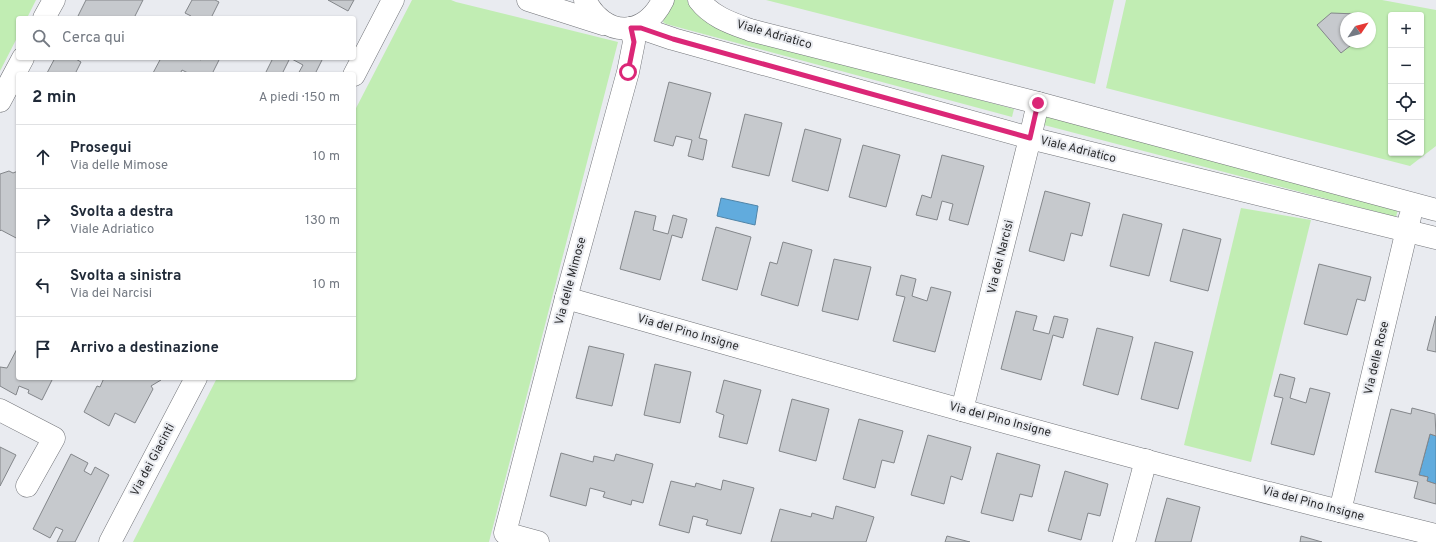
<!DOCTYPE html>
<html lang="it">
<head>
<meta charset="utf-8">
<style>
  body { margin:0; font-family:Overpass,sans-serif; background:#f2f2f3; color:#1f2937 }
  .controls { position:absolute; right:12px; top:12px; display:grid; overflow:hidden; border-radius:4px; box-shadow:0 1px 3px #0004 }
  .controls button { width:36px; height:36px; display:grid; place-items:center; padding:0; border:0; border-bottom:1px solid #e0e1e3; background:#fff; color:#1f2937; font:20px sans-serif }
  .compass { position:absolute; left:1340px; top:12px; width:36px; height:36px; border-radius:50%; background:#fff; box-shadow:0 1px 3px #0004; rotate:55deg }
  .stop { position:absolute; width:12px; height:12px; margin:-9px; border:3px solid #db2777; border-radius:50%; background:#fff }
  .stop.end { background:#db2777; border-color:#fff; box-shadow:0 1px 4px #0008 }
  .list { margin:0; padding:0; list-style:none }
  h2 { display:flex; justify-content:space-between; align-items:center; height:52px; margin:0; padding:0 16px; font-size:17px }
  h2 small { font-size:13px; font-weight:400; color:#747a83 }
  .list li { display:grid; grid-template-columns:26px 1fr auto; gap:12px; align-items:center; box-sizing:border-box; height:64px; padding:0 16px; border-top:1px solid #e0e1e3 }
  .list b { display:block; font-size:15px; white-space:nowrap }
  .list p { margin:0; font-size:13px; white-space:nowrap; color:#747a83 }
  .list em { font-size:13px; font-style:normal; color:#747a83 }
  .icon { flex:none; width:22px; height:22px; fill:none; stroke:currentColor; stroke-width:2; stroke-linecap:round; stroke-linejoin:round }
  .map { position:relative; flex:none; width:1436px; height:542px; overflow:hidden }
  .search { position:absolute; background:#fff; box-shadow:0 1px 3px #0004; left:16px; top:16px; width:340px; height:44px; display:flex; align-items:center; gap:10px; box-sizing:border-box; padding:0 14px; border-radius:4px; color:#747a83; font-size:15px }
  .panel { position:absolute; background:#fff; box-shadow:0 1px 3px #0004; left:16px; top:72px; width:340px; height:308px; border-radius:4px }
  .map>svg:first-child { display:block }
  .green { fill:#c1edb3; fill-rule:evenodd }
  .water { fill:#61abdd; stroke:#5185a8 }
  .building { fill:#c6c9cd; stroke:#83868a }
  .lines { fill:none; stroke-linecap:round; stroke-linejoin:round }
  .minor-casing { stroke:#727479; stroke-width:23 }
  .minor { stroke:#fff; stroke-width:22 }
  .route { stroke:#db2777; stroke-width:5 }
  .labels { text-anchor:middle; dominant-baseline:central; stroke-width:4; stroke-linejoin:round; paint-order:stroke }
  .street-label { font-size:12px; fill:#2b2c2e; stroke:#e9ebf0 }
</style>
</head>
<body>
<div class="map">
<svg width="1436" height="542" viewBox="0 0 1436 542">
  <rect width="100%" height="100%" fill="#e9ebf0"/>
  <!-- green -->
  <g class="green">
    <path d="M0,0H36L27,18H18V36L0,71Z"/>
    <path d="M412,0H451L456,2L618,42L489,542H133L217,378H354V112Z"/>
    <path d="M670,0H687L689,4L743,37L1014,109L1012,117L666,24L663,22Z"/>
    <path d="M766,0H1114L1095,84Z"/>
    <path d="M1126,0H1382L1436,10V146L1410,166L1106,88ZM1391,15H1421V153H1391ZM1346,18H1370V42H1346Z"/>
    <path d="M1045,115L1398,209L1396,217L1044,125Z"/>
    <path d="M1241,208L1311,220L1251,462L1184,445Z"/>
  </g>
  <!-- water -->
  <g class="water">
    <path d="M721,198L758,206L755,225L717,216Z"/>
    <path d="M1430,434L1436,436V484L1427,481L1428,477L1419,475Z"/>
  </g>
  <!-- building -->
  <g class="building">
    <path d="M86,0H143L134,18H112L110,17L109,18H81L78,16Z"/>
    <path d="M192,0H215L219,2L211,18H190L191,16L185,13Z"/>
    <path d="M328,0H354L348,11Z"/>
    <path d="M1331,13L1357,14L1360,18H1346V42H1355L1341,53L1317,25Z"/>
    <path d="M55,58H74L81,62L75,74H50L47,73Z"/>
    <path d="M161,58H197L201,60L203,58H220L212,74H190L182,70L180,74H155L153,73Z"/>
    <path d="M273,58H323L315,74H298L303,65L290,58L282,74H265Z"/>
    <path d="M669,82L711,93L699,138L707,140L703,160L688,156L692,140L676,136L673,146L654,141Z"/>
    <path d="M745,114L782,123L769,176L732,167Z"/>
    <path d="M805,129L841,139L828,191L792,181Z"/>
    <path d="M863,145L900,155L886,207L849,197Z"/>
    <path d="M942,155L984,166L968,225L949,220L953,204L942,201L937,220L916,215L922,195L931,198Z"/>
    <path d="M9,171L13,173L18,171V239L1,230L0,231V174Z"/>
    <path d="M1045,191L1090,203L1082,236L1071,233L1064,261L1029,251Z"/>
    <path d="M635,211L656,216L653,230L668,234L673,215L687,219L682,238L672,235L660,280L620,269Z"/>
    <path d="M1123,214L1162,224L1149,276L1110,266Z"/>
    <path d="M716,227L751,237L737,290L702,280Z"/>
    <path d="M1183,229L1221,239L1208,291L1170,281Z"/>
    <path d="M783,242L812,250L798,306L761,295L770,262L777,264Z"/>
    <path d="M834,259L871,267L858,320L822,311Z"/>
    <path d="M1319,264L1371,277L1365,301L1357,299L1347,335L1304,324Z"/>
    <path d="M901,275L916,279L912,296L927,301L931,287L951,292L935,352L893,341L905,297L896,295Z"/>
    <path d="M1016,311L1037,316L1033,330L1049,334L1054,316L1068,319L1063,338L1053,335L1041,380L1001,369Z"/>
    <path d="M1436,316V352L1427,350Z"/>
    <path d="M1097,328L1133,337L1118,395L1083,385Z"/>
    <path d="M1155,342L1193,352L1178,409L1141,399Z"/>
    <path d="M589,346L624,354L612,406L576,398Z"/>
    <path d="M18,347V378H53L42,400L28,393L29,390L19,386L16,395L0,386V367L7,368Z"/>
    <path d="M655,364L691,372L680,423L644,415Z"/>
    <path d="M1280,374L1295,378L1290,398L1306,403L1310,388L1330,393L1314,455L1271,444L1283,398L1274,396Z"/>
    <path d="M104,378H160L161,380L151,386L153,389L135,423L115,413L109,426L84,412L97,386L100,387Z"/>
    <path d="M724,380L761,390L747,444L719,437L724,415L716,412Z"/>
    <path d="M792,399L829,409L816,461L779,451Z"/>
    <path d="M1412,408L1435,414L1436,436L1430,434L1419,475L1428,477L1427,481L1436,484V504L1414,498L1418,482L1375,472L1391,409L1411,414Z"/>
    <path d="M859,419L903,431L894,463L882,460L875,488L843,479Z"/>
    <path d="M928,435L971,447L962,480L951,476L944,504L911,495Z"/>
    <path d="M0,447L16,455L0,486Z"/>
    <path d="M561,453L593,462L594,456L614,461L616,454L653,464L643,503L632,500L631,505L603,497L605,492L590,488L586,506L550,496Z"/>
    <path d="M997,453L1040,465L1032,497L1020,494L1013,521L981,513Z"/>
    <path d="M71,454L88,463L84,471L91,475L95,467L109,475L75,542H57L63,530L56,527L50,538L33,529Z"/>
    <path d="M1065,471L1108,484L1100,516L1088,513L1081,540L1048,531Z"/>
    <path d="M723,480L754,488L741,534L706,525L708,520L693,516L689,533L659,525L671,481L695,487L696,483L721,490Z"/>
    <path d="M1167,498L1200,507L1191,542H1155Z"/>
    <path d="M836,506L874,517L866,542H771L780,509L811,517L812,513L833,519Z"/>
    <path d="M947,536L970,542H945Z"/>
    <path d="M1301,536L1322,542H1300Z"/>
  </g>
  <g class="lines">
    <!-- minor casing -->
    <g class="minor-casing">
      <g id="minor">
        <path d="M528,0L603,24"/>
        <path d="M585,0C604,37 644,39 663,0"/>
        <path d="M699,0C712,17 731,23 750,30L1038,103L1436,210"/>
        <path d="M44,18L54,0"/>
        <path d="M631,28H641L673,39L1030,138L1436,238"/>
        <path d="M354,75L393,0"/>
        <path d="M0,101L23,58"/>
        <path d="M566,298C855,380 1144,464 1436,535"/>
        <path d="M0,410L54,438L27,486"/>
        <path d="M962,410L1030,138L1038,103"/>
        <path d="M1340,511L1410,217"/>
        <path d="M110,542L196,378"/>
        <path d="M538,542L505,533L566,298L628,72L634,42L631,28"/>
        <path d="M1124,542L1146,460"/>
      </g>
    </g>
    <!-- minor -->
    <use href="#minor" class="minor"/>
  </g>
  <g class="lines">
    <!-- route -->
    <path class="route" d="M628,72L634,42L631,28H641L673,39L1030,138L1038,103"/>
  </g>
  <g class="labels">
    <!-- street labels -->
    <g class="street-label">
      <text transform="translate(774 35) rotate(16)">Viale Adriatico</text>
      <text transform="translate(1078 150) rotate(14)">Viale Adriatico</text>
      <text transform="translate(1001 257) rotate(-76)">Via dei Narcisi</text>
      <text transform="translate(571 281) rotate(-75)">Via delle Mimose</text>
      <text transform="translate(688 333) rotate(16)">Via del Pino Insigne</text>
      <text transform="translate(1377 358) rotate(-77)">Via delle Rose</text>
      <text transform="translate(1000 420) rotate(15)">Via del Pino Insigne</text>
      <text transform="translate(153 460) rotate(-62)">Via dei Giacinti</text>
      <text transform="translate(1313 504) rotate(15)">Via del Pino Insigne</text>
    </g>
  </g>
</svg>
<div class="controls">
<button>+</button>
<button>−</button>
<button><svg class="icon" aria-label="locate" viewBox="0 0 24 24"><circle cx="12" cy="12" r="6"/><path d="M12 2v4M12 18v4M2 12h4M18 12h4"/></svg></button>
<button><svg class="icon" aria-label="layers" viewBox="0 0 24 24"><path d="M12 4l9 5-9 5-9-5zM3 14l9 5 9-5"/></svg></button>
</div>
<svg class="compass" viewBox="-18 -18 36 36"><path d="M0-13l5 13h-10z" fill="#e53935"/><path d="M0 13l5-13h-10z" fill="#747a83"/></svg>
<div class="stop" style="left:628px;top:72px"></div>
<div class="stop end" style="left:1038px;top:103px"></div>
<div class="search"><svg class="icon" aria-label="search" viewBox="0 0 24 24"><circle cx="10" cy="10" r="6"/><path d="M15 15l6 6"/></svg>Cerca qui</div>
<section class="panel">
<h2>2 min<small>A piedi · 150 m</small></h2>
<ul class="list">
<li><svg class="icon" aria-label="ahead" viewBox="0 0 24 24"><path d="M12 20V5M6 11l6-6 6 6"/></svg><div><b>Prosegui</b><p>Via delle Mimose</p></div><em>10 m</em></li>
<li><svg class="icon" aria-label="right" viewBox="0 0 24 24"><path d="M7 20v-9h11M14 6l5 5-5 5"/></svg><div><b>Svolta a destra</b><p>Viale Adriatico</p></div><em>130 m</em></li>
<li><svg class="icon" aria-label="left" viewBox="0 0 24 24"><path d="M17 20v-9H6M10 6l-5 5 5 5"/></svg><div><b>Svolta a sinistra</b><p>Via dei Narcisi</p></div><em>10 m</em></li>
<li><svg class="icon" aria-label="arrive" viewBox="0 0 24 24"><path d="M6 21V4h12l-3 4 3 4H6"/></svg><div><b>Arrivo a destinazione</b></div></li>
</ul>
</section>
</div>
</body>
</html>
